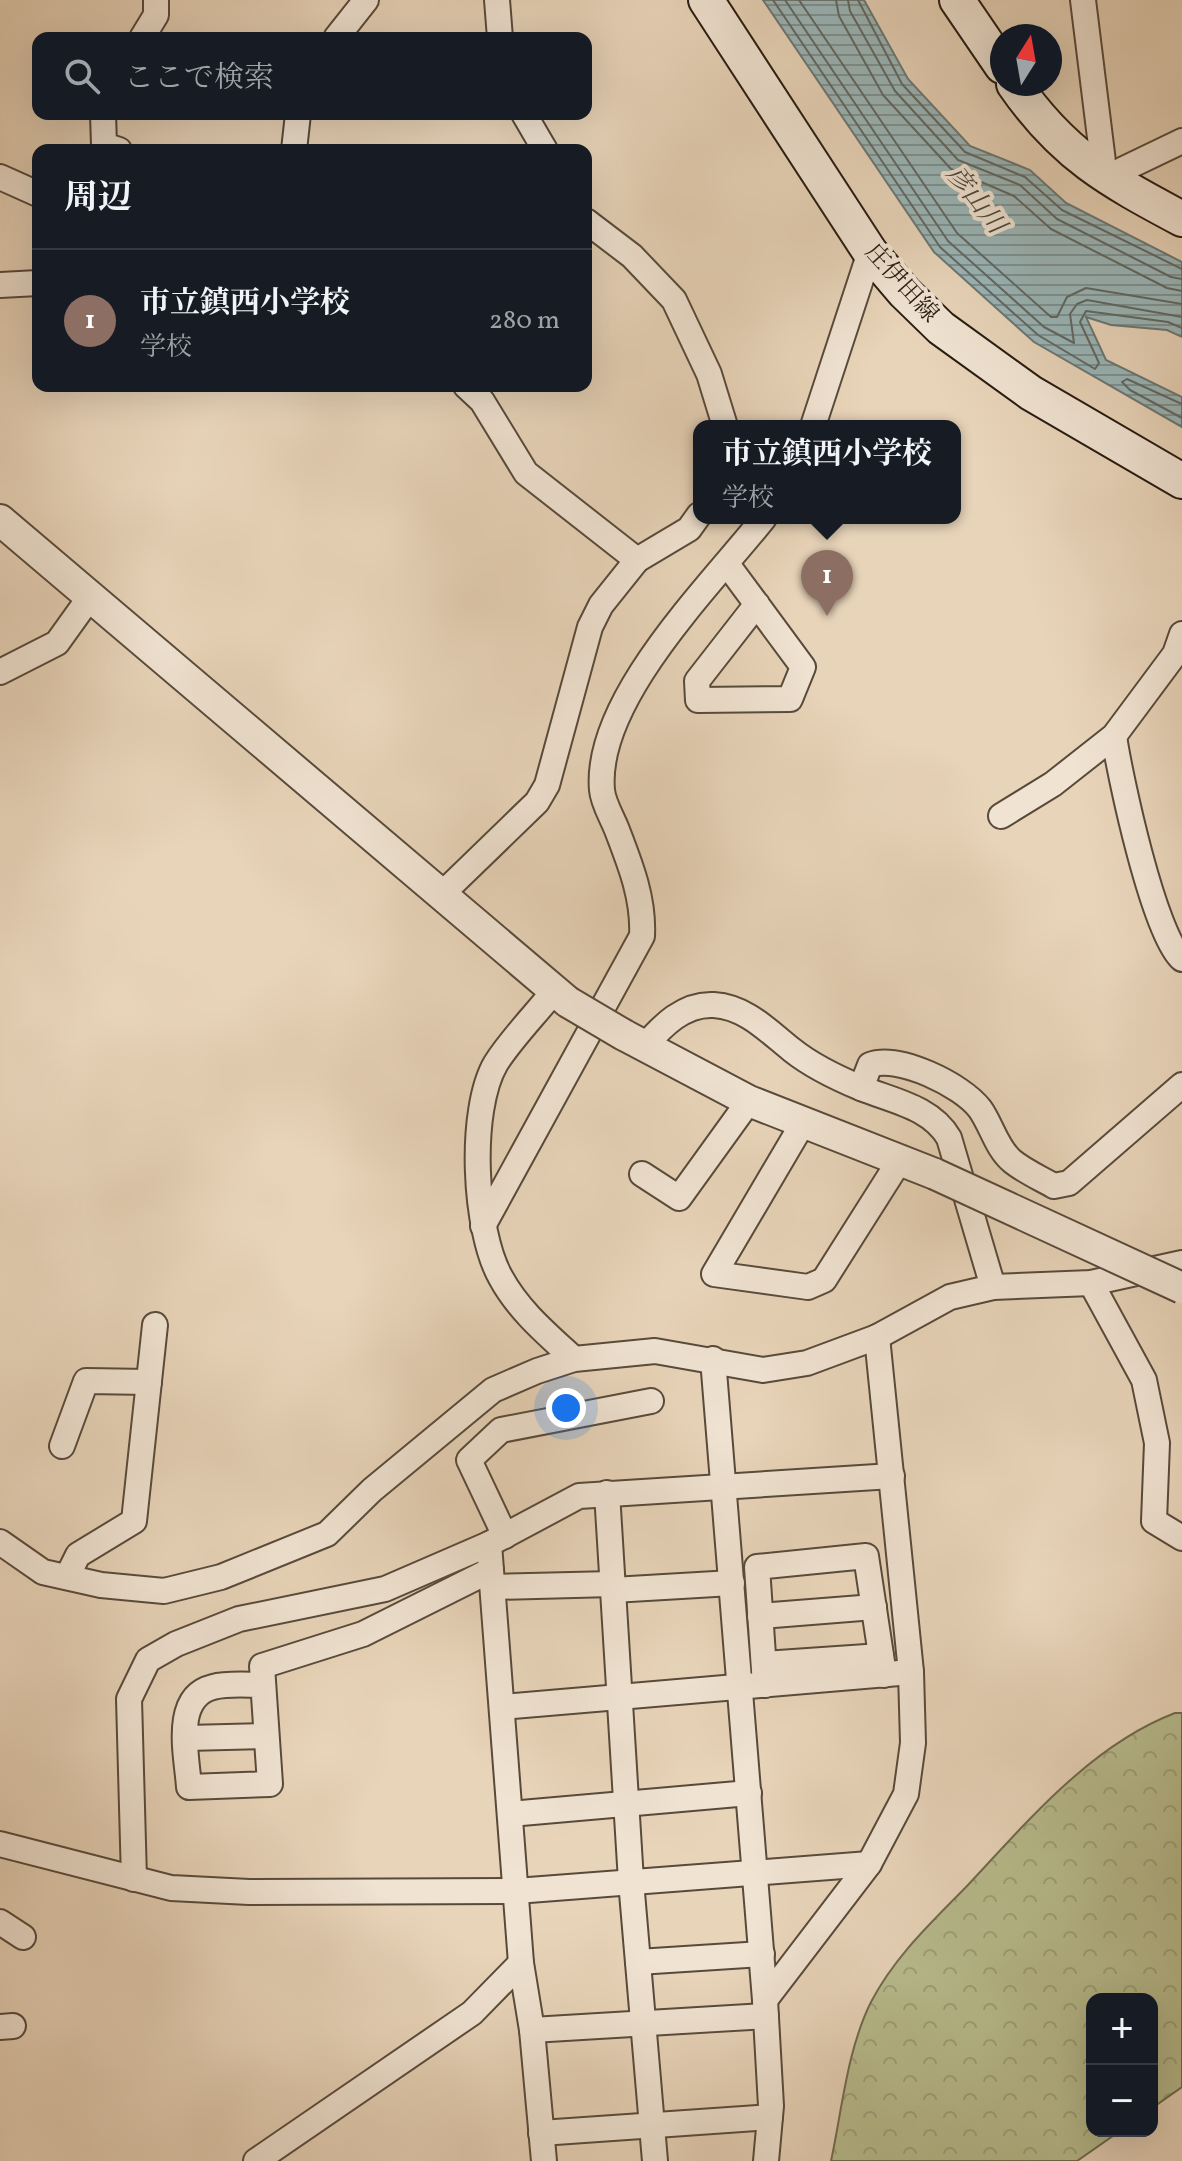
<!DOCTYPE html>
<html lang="ja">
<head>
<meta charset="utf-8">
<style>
  body { margin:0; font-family:Vollkorn,"Noto Serif JP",serif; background:#20242c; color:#f1f3f6 }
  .controls { position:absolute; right:24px; bottom:24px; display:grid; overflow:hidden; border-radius:16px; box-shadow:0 8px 32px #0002 }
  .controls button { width:72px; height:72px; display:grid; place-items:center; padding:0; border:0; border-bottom:2px solid #363941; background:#171b24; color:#f1f3f6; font:40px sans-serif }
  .compass { position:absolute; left:990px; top:24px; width:72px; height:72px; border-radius:50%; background:#171b24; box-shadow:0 8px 32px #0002; rotate:11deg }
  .you { position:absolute; left:566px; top:1408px; width:28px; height:28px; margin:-20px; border:6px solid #fff; border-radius:50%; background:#1a73e8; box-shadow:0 0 0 12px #1a73e833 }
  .badge { display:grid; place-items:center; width:52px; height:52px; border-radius:50%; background:#c59692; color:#fff; font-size:26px; font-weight:700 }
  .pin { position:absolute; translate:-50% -66px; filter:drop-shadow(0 2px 4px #0008) }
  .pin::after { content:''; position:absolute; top:42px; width:28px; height:24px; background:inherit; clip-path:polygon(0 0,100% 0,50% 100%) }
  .popup { position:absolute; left:693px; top:420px; width:268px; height:104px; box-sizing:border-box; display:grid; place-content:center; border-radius:16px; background:#171b24; filter:drop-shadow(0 2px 6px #0005); font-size:26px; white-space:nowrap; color:#9ea1a6 }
  .popup b { font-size:30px; color:#f1f3f6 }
  .popup::after { content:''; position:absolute; left:50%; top:100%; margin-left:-16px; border:16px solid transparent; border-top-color:#171b24 }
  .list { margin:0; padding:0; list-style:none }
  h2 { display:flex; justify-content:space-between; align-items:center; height:104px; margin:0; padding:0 32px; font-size:34px }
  h2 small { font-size:26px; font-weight:400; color:#9ea1a6 }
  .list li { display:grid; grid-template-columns:52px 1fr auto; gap:24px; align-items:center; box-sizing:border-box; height:144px; padding:0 32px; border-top:2px solid #363941 }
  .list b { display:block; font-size:30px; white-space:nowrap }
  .list p { margin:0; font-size:26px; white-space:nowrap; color:#9ea1a6 }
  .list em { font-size:26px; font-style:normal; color:#9ea1a6 }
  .icon { flex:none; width:44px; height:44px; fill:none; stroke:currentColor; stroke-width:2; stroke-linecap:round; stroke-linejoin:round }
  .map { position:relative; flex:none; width:1182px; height:2161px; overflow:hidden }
  .search { position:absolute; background:#171b24; box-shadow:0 8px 32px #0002; left:32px; top:32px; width:560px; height:88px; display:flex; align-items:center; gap:20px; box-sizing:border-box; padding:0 28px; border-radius:16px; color:#9ea1a6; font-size:30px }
  .panel { position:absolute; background:#171b24; box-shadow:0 8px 32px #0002; left:32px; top:144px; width:560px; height:248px; border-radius:16px }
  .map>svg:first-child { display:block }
  .forest { fill:url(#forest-crowns); stroke:#706c50; stroke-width:2 }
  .water { fill:url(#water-rules); stroke:#6c7875; stroke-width:2 }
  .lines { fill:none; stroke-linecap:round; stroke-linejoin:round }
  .shore { stroke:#616964; stroke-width:2 }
  .minor-casing { stroke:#584a3b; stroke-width:28 }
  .tertiary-casing { stroke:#584a3b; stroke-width:34 }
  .secondary-casing { stroke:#281c11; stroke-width:38 }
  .minor { stroke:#f0e3d2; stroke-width:24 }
  .tertiary { stroke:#f0e3d2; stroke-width:30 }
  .secondary { stroke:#f0e3d2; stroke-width:34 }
  .tertiary-bridge-casing { stroke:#584a3b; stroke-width:34; stroke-linecap:butt }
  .tertiary-bridge { stroke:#f0e3d2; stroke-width:30 }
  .labels { text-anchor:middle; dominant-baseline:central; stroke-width:8; stroke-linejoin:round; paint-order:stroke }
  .street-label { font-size:24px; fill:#281c11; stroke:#f0e3d2 }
  .water-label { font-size:26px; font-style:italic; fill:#4a4a43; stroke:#f0e3d2 }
</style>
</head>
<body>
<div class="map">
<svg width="1182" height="2161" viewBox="0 0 1182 2161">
  <defs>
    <pattern id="forest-crowns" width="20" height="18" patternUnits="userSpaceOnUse" patternTransform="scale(2)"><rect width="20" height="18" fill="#b8bc8e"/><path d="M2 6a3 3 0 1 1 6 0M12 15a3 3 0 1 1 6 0" fill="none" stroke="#9ea179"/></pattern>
    <pattern id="water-rules" width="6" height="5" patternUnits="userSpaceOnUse" patternTransform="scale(2)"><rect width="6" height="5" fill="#9ab6b8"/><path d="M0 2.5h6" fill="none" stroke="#7e9394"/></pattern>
  </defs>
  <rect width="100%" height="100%" fill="#e8d4b9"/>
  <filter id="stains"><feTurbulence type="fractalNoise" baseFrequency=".0025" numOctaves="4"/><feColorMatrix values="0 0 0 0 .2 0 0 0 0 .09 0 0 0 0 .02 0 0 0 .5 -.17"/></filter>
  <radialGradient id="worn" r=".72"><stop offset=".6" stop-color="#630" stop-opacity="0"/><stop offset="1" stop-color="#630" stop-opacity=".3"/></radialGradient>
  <!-- forest -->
  <path class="forest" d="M1175,1713H1182V2087L1152,2108V1999H1092V2131H1120L1077,2161H831C842,2110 847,2050 871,2002C895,1956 931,1923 967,1886C1027,1822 1091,1745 1175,1713Z"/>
  <!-- water -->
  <path class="water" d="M763,0H864L908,79L970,146L1030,170L1066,203L1182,262V337L1167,330L1111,325L1086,317L1106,360L1182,397V427L1034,342L934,252Z"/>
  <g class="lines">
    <!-- shore -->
    <g class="shore">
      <path d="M773,0L940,247L1038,335L1095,369L1099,363L1080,322L1086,311L1168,322L1182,328"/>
      <path d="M785,0L948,241L1044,327L1074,343L1070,314L1077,304L1087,300L1182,317"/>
      <path d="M799,0L957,233L1051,317H1057L1067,297L1086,288L1182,304"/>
      <path d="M836,0L839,16L883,95L951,169L1014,196L1051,229L1167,288L1182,291"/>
      <path d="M848,0L850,11L895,91L958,160L1020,185L1057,219L1171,277L1182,279"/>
      <path d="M858,0L902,84L965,152L1025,177L1062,210L1182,269"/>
      <path d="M1182,404L1127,379L1122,382L1130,390L1182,418"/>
    </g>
    <!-- minor casing -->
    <g class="minor-casing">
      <g id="minor">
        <path d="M497,0L500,38"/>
        <path d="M1083,0L1105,178L1182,141"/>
        <path d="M142,38L156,15V0"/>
        <path d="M336,38L366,0"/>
        <path d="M103,114L104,145L119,150"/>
        <path d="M524,114L545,150"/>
        <path d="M294,150L298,114"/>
        <path d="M0,177L38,194"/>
        <path d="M586,221L632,256L674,300L709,374L725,426"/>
        <path d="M0,285L38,283"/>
        <path d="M466,386L482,401L526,473L637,560L689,529L699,515"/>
        <path d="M813,426L870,252"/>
        <path d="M727,564L803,667L790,699L698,700L697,681L757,604"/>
        <path d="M0,672L57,643L90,597"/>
        <path d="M1114,736C1120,777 1154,935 1182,959"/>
        <path d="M1001,816L1053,784L1114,736L1175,654L1182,634"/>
        <path d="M441,895L537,802L547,785L590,627L601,605L637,560"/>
        <path d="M554,991C535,1015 512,1038 496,1063C468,1110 474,1231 501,1278C519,1311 547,1334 574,1359"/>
        <path d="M644,1047C662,1026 684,1003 714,1005C746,1007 768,1031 792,1050C812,1066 837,1078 861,1088C893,1101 931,1107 949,1138L993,1287"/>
        <path d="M861,1088L870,1065C898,1054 962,1085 980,1109C991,1124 997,1149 1012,1161C1024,1171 1040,1178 1054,1186L1069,1183L1182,1085"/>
        <path d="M803,1123L714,1274L808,1287L824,1280L900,1160"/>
        <path d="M642,1174L679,1198L749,1101"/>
        <path d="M483,1226L642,936C644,898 630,864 617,830C612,817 603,803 602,790C594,700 710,586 764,518"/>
        <path d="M1091,1283L1144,1380L1157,1443L1154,1521L1182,1538"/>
        <path d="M713,1359L765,2000L771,2106L766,2161"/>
        <path d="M62,1446L86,1381L149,1382"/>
        <path d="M607,1493L631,1881L655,2161"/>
        <path d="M505,1536L469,1460L501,1430L651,1401"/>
        <path d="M0,1542L43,1572L101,1585L164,1591L221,1577L327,1534L372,1490L493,1390L537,1371L574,1359L655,1351L763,1370L807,1363L877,1337L950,1297L993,1287L1091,1283L1182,1263"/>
        <path d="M489,1544L521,1963L532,2030L544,2161"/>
        <path d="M67,1577L78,1555L134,1521L155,1325"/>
        <path d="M493,1587L613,1584"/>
        <path d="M613,1590L732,1583"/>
        <path d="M760,1616L874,1607"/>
        <path d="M764,1664L881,1656"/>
        <path d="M263,1685C247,1685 228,1683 213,1687C172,1697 187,1756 189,1787L270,1784L262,1666L363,1634L491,1570"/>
        <path d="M765,1685L757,1567L866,1556L884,1675"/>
        <path d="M503,1707L911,1672"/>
        <path d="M187,1738L266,1736"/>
        <path d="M510,1814L749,1793"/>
        <path d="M0,1844L171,1888L249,1892L516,1891L869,1864"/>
        <path d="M134,1879L129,1699L148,1660L176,1644L239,1619L385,1589L489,1544L579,1496L892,1476"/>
        <path d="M0,1922L23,1937"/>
        <path d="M638,1962L762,1954"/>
        <path d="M765,2000L869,1864L906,1794L913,1743L911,1672L877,1337"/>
        <path d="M0,2027L13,2026"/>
        <path d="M532,2030L766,2016"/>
        <path d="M541,2133L770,2117"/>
        <path d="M256,2161L472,2013L521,1963"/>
      </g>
    </g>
    <!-- tertiary casing -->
    <g class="tertiary-casing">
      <g id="tertiary">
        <path d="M0,520L568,1002"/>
        <path d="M624,1035L749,1101L935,1174"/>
      </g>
    </g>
    <!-- secondary casing -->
    <g class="secondary-casing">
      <g id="secondary">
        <path d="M706,0L870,252L904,292L941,328L1031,393L1182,481"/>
        <path d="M957,0L1002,66"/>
        <path d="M1014,84C1063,155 1109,180 1182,219"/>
      </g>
    </g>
    <!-- minor -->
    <use href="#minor" class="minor"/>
    <!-- tertiary -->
    <use href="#tertiary" class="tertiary"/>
    <!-- secondary -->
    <use href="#secondary" class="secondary"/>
    <!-- tertiary-bridge casing -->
    <g class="tertiary-bridge-casing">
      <g id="tertiary-bridge">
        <path d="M568,1002L624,1035"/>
        <path d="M935,1174L1182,1288"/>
      </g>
    </g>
    <!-- tertiary-bridge -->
    <use href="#tertiary-bridge" class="tertiary-bridge"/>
  </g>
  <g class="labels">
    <!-- street labels -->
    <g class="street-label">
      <text transform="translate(901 284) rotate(48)">庄伊田線</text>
    </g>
    <!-- water labels -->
    <g class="water-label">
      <text transform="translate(975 200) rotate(52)">彦山川</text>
    </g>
  </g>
  <rect width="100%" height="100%" filter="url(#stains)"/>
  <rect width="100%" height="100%" fill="url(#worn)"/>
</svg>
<div class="controls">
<button>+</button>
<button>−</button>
</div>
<svg class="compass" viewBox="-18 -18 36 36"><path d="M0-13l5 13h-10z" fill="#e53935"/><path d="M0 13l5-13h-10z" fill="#9ea1a6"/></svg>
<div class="you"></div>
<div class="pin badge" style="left:827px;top:616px;background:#8d6e63">1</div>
<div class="popup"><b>市立鎮西小学校</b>学校</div>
<div class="search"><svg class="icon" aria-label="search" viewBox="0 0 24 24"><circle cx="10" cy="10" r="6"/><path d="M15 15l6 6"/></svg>ここで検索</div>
<section class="panel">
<h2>周辺<small></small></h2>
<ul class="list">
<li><span class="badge" style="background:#8d6e63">1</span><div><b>市立鎮西小学校</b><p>学校</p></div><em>280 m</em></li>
</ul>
</section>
</div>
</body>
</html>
